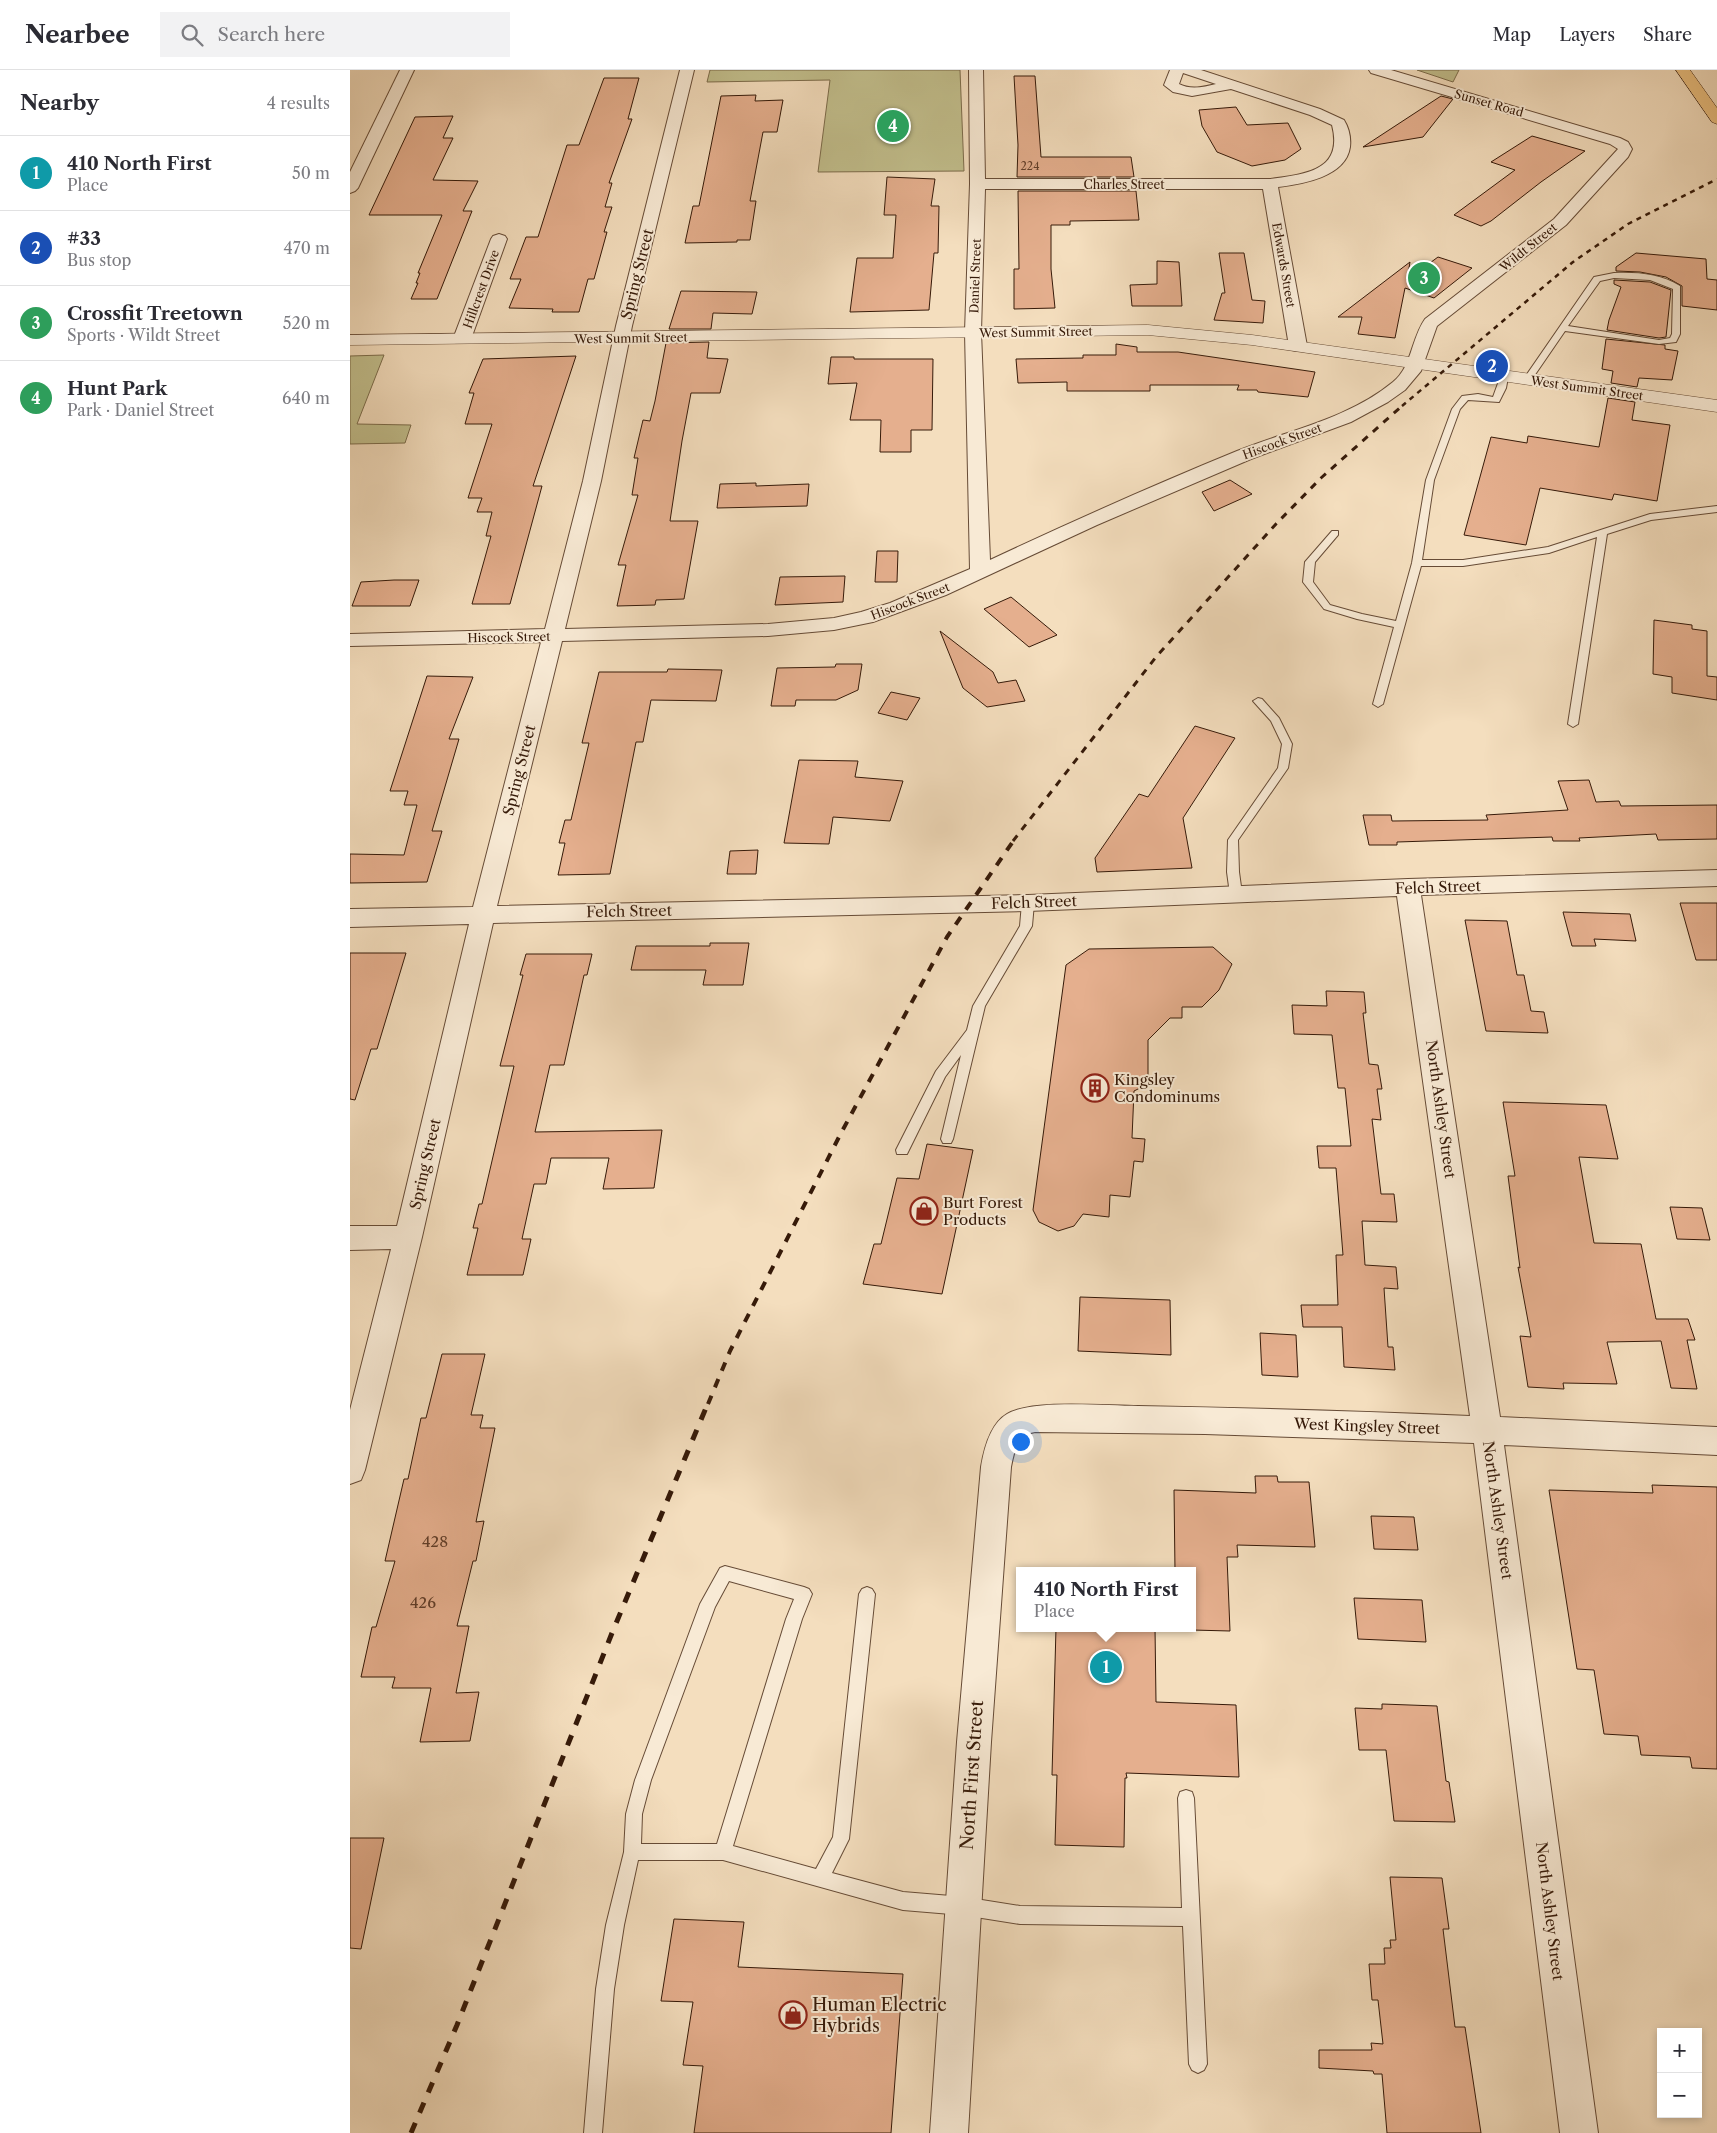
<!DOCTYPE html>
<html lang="en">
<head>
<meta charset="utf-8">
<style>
  body { margin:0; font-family:"Libre Caslon Text",serif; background:#f2f2f3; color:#2b2b33 }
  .controls { position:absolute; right:15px; bottom:15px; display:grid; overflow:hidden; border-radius:0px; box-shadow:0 2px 8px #0003 }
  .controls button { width:45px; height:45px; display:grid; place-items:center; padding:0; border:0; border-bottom:1px solid #e1e1e2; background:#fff; color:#2b2b33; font:25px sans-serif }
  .you { position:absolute; left:670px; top:1371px; width:18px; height:18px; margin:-12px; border:4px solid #fff; border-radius:50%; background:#1a73e8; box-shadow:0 0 0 8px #1a73e833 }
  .badge { display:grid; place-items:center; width:32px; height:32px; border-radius:50%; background:#8f2418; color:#fff; font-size:16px; font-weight:700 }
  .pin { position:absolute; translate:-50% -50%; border:2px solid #fff; box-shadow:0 1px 5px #0006 }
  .popup { position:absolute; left:666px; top:1497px; width:180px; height:65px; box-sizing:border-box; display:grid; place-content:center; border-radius:0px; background:#fff; filter:drop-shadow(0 1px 4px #0005); font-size:16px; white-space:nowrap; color:#7c7c81 }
  .popup b { font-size:19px; color:#2b2b33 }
  .popup::after { content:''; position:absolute; left:50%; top:100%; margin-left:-10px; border:10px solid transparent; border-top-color:#fff }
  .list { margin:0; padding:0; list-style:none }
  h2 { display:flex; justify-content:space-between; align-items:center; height:65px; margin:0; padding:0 20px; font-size:21px }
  h2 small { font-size:16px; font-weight:400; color:#7c7c81 }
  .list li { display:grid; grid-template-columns:32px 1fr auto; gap:15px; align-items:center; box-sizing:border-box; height:75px; padding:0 20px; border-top:1px solid #e1e1e2 }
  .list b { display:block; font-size:19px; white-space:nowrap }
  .list p { margin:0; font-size:16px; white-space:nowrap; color:#7c7c81 }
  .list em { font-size:16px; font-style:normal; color:#7c7c81 }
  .icon { flex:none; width:28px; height:28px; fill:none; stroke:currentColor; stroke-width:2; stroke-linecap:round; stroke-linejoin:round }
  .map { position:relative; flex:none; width:1367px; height:2063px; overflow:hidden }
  header { display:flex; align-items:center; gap:30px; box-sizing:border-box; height:70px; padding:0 25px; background:#fff; border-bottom:1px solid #e1e1e2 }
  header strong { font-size:24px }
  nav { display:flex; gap:28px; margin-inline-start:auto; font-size:18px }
  .search { width:350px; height:45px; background:#f2f2f3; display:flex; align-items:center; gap:12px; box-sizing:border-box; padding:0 18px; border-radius:0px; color:#7c7c81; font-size:19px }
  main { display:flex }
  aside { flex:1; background:#fff }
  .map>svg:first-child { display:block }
  .green { fill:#c2bf8d; stroke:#7c6c4b }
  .building { fill:#e5af8e; stroke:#361a09 }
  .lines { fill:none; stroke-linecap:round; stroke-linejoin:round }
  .service-casing { stroke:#664b36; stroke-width:2 }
  .minor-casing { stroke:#664b36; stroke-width:2 }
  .tertiary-casing { stroke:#664b36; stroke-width:1 }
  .primary-casing { stroke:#361a09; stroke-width:1 }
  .service { fill:#f8ead5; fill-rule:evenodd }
  .minor { fill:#f8ead5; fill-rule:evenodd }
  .tertiary { fill:#f8ead5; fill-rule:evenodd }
  .primary { fill:#eabf7f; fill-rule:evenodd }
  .rail-far3 { stroke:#361a09; stroke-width:2.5; stroke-dasharray:5 5; stroke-linecap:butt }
  .rail-far2 { stroke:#361a09; stroke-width:3; stroke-dasharray:7 7; stroke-linecap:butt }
  .rail-far1 { stroke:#361a09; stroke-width:4; stroke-dasharray:9 9; stroke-linecap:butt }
  .rail { stroke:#361a09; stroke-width:5; stroke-dasharray:11 11; stroke-linecap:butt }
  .labels { text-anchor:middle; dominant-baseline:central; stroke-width:4; stroke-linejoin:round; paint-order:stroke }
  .far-number-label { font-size:11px; fill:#623f2a }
  .far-street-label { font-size:12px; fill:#361a09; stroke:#f8ead5 }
  .street-label { font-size:15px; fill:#361a09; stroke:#f8ead5 }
  .poi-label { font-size:15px; fill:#361a09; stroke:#f8ead5; text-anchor:start }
  .near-number-label { font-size:15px; fill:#623f2a }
  .near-street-label { font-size:18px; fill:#361a09; stroke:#f8ead5 }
  .near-poi-label { font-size:18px; fill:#361a09; stroke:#f8ead5; text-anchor:start }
</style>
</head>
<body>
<header>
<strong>Nearbee</strong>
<div class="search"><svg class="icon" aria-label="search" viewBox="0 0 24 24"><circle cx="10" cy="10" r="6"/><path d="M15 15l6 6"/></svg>Search here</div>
<nav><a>Map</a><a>Layers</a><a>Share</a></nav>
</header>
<main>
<aside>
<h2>Nearby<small>4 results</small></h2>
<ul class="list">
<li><span class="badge" style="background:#0f9aa8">1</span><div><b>410 North First</b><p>Place</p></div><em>50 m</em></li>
<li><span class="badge" style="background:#1a4fb4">2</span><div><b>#33</b><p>Bus stop</p></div><em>470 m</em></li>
<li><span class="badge" style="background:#2e9e5b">3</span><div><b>Crossfit Treetown</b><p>Sports · Wildt Street</p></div><em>520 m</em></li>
<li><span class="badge" style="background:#2e9e5b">4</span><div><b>Hunt Park</b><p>Park · Daniel Street</p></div><em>640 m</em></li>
</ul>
</aside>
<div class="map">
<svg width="1367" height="2063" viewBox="0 0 1367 2063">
  <rect width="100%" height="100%" fill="#f4debe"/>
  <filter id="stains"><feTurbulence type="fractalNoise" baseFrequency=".004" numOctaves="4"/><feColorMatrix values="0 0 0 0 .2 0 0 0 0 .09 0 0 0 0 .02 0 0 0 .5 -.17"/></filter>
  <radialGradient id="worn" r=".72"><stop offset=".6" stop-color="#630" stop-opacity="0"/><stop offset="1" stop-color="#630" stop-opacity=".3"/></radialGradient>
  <!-- green -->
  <g class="green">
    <path d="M360,0H610L614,101L468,102L480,10L357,12Z"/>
    <path d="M1067,0H1109L1103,12Z"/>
    <path d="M34,285L7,354L61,355L55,373L0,374V286Z"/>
  </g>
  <!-- building -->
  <g class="building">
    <path d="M664,6H685L691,87H781L784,107H667L668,75Z"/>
    <path d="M254,8H289L278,49H282L259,113H262L255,137H262L254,162H257L244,209H238L229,242H202L203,239L159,238L171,209H160L176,167H188L217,75H229Z"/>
    <path d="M406,25L405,31L433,30L427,62H413L400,131H406L400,170H387V172L335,173L343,136H349L371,26Z"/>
    <path d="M1091,26L1103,29L1073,67L1013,77Z"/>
    <path d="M886,37L897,55L938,53L951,79L935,90L902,96L867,82L852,56L849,40Z"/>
    <path d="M103,46L93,68H103L83,110L128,111L113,141H122L87,229H61L68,213H66L70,203H68L92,145H19L65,47Z"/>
    <path d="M1182,66L1235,81L1191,112L1141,151L1131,156L1104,145L1165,100L1141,92Z"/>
    <path d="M537,107L585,109L581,136H589L588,183H584L579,240L500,242L507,188H543L546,145H534Z"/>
    <path d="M668,121H786L789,150L720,151V155H701V199L705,238L664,239V199H669Z"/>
    <path d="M869,183H894L902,230L915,231L913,253L864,250L872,223H875Z"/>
    <path d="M1286,183L1356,189L1357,209L1367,210V240L1332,236V216L1316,207L1290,202L1266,201V197Z"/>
    <path d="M1088,187L1122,198L1084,228L1055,218L1045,268L1008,264L1012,247H988L1060,192L1057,210Z"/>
    <path d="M807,191L829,192L832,236H782L780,215L807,214Z"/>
    <path d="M1264,210L1300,212L1321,220L1316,267L1309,268L1257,260L1259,250L1271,217L1264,214Z"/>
    <path d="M331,221L407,222L402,244L363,243L361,259H319Z"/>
    <path d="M1256,269L1315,275V279L1328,281L1322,310L1289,308L1287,317L1261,313L1263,301L1252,299Z"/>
    <path d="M359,272L357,288L378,289L370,323H341L332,371L320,451H348L334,529L306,530L305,535L267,536L276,495H268L288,425H282L288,388H284L293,350L300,351L305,331L316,273Z"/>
    <path d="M766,274L787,277V282H828L965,302L958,327L908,322L907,320H887L889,315H800V321H717V312L668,313L666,289L733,288V285H766Z"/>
    <path d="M226,286L183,416H192L160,534H122L141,466H136L142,442H127L132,428H118L142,354H115L124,323H119L133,289Z"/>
    <path d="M481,287H504V289H583L582,360H561V382H530L531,350H500L507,313L478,314Z"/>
    <path d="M1258,328L1285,332L1282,350L1320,355L1307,431L1264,424L1262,430L1190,418L1176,475L1114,465L1141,367L1177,373L1178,366L1249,377Z"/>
    <path d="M880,410L902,424L864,441L852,422Z"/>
    <path d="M406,413V416L459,414L457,436L367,438L370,414Z"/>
    <path d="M527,481H548L547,512H525Z"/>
    <path d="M495,506L493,532L425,535L430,507Z"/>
    <path d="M44,510H69L60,536H2L11,512Z"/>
    <path d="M661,527L707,565L679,577L634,539Z"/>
    <path d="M1304,550L1342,555V559L1357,561V606L1367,607V630L1322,623V607L1303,604Z"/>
    <path d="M590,561L643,602L648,613L666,610L675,631L637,637L613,618Z"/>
    <path d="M486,594H512L508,620L486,630H446L445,636H421L427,598L485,597Z"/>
    <path d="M318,599L372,600L366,631L301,630L293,672H286L260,804L208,805L215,773H209L215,750H221L239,673H232L249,602H317Z"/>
    <path d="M77,606L123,607L99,669H109L82,761H92L77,812L0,813V784L54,785L67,735H54L58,721H40Z"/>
    <path d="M541,622L570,628L557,650L528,643Z"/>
    <path d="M845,656L885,668L833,748L842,798L747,802L745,788L789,724L798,727Z"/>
    <path d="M449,690L508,691L505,707L553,711L540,751L483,747L479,774L434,773Z"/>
    <path d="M1239,710L1246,732L1269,731L1271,736L1367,735V769L1308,770L1306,764L1229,768L1230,771H1203L1202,767L1047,772V775H1019L1013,745H1041L1042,751L1138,750L1136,745L1218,740L1208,711Z"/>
    <path d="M408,780L406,804H377L380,781Z"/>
    <path d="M1330,833H1367V890H1346Z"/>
    <path d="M1213,842L1280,844L1286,871L1244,869L1246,876H1222Z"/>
    <path d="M1115,850L1157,851L1167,905H1174L1181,941L1194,942L1198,963L1136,961Z"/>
    <path d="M360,873H399L393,915H353L356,900H281L286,876H360Z"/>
    <path d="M863,877L882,894L869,920L852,937H832V948H820L798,970V1014L784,1021L782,1068L795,1069L793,1092L784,1091L780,1127L760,1125L759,1147L733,1144L724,1156L708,1161L689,1152L683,1140L716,895L739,879Z"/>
    <path d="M0,883H56L27,979H21L5,1030L0,1029Z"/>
    <path d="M176,884H242L237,905H234L214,995H200L185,1062L312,1060L304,1118L253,1119L259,1088H201L196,1114H184L172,1169H181L173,1205H117L128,1158H123L129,1134H132L164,996H150L173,905H170Z"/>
    <path d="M976,921L1014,922L1016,943H1013L1019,994L1028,995L1032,1019H1027L1031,1050L1022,1049L1031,1124H1044L1047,1152L1012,1151L1015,1195L1046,1197L1048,1219L1034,1218L1038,1277H1043L1045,1300L994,1297L992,1257H953L951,1235H988L986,1185H993L986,1098H969L967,1076H1001L995,1018H988L982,965L944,964L942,935L977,936Z"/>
    <path d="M1153,1032L1256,1035L1268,1089L1229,1087L1244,1173L1291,1174L1306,1249H1338L1345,1270H1337L1347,1319L1321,1318L1311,1271L1257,1272L1267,1314L1213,1313L1214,1319L1178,1317L1170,1266L1181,1267L1168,1197L1170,1198L1158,1106H1165Z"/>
    <path d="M577,1074L623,1080L592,1224L513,1214L524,1174H531L547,1108L569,1109Z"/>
    <path d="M1320,1137L1352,1138L1360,1170L1327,1169Z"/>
    <path d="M730,1227L820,1230L821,1285L728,1281Z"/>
    <path d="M910,1263L946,1265L948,1307L912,1305Z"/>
    <path d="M92,1284H135L121,1345H133L130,1358H145L126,1452L134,1451L126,1491H123L107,1556H119L106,1623L129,1622L120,1671L70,1672L81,1618H42L45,1607H11L22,1557H26L45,1491H35L54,1409H58L71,1348H76Z"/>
    <path d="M905,1406H927L928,1412H959L965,1477L887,1475L888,1487H877L880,1561L842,1560V1501H825L824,1420L906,1423Z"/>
    <path d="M1302,1415L1367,1417V1699L1342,1698L1340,1687L1291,1685L1288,1666L1254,1664L1244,1600L1227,1599L1199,1420L1303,1423Z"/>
    <path d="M1021,1446L1064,1447L1068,1480L1024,1479Z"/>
    <path d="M1004,1528L1072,1530L1076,1572L1008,1569Z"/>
    <path d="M706,1558H805L806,1632L886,1635L889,1707L776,1703L777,1708H775L774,1777L705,1775L707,1705H702Z"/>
    <path d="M1032,1634L1087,1636L1096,1711L1099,1712L1105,1752L1044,1751L1036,1680H1009L1005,1638L1032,1639Z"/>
    <path d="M0,1768H34L11,1879L0,1878Z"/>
    <path d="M1040,1807L1092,1808L1099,1859H1093L1105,1957H1115L1131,2063H1037L1032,2004H1024L1023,2001L969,1998V1980H1022L1021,1973L1033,1974L1028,1930H1022L1019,1894H1035L1034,1878H1041L1040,1870H1046Z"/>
    <path d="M324,1849L394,1852L388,1897L553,1904L541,2063H344L353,1996L333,1995L343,1932L311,1931Z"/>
  </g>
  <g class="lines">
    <!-- service casing -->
    <g class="service-casing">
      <g id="service">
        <path d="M1264,203C1287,202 1311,204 1330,216V264L1326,272L1309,274L1215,261L1180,312H1174L1173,310L1244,207ZM1264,208L1300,210L1323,219L1322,264L1320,268L1309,270L1218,256L1250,211Z"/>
        <path d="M1151,305L1158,307L1156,318L1149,332L1118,330L1110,339L1084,410L1072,490H1113L1198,477L1300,444L1367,436V442L1301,450L1257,464L1228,654L1223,657L1218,654L1247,467L1199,483L1113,496H1071L1033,634L1028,637L1023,634L1044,557L1007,549L974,539L953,512L955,492L982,461H988V465L965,492L963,512L980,535L1012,544L1046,551L1062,493L1076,410L1102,339L1112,326L1128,324L1143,327Z"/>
        <path d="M908,628L912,629L929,648L942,674L938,698L888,770L889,802L892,824L886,828L880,824L877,802L878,770L928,698L932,674L921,651L903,631Z"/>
        <path d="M678,829L684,833L682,856L635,936L603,1069L601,1073H593L591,1069L611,985L595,1007L557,1084H547L546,1080L586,1001L617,960L623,936L670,856L672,833Z"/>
        <path d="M375,1496L454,1517L459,1519L462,1524L452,1549L383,1776L466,1799L483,1767L509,1524L512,1519L517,1517L522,1519L525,1524L499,1769L482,1803L553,1822L613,1827L670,1836L832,1838L828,1728L830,1722L836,1720L842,1722L844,1728L857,1994L854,2000L848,2003L842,2000L839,1994L833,1856L670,1854L613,1845L553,1840L373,1790H288L274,1855L264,1919L252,2063H234L246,1919L256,1855L274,1782L276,1744L285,1710L350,1534L370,1498ZM379,1511L444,1529L436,1549L367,1774H291L292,1744L301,1710L365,1537Z"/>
      </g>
    </g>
    <!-- minor casing -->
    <g class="minor-casing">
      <g id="minor">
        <path d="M50,0H64L8,118L5,121L0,123V102Z"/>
        <path d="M330,0H344L282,256L251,411L215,559L418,554L484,548L511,542L540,533L620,499L615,262L620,114L619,0H633L635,109H920C955,104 994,101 982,55L960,45L881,19L842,26L823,22L814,15L820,0H851L970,39L994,50C999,58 1001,68 1000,77C996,107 952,114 928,117L957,276L954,280L948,281L942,280L939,276L913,119H635L631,262L640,490C721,452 804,415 887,381C939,360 998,349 1043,312C1062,297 1061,269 1075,249L1204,149L1268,79L1260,74L1021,3L1019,0H1041L1270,68L1278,72L1282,79L1278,87L1216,155L1087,256L1071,301L1055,320L1038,332L1001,352L901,389L747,455L596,525L523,552L484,560L418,566L212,571L147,836L678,825L1058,809L1367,800V816L1071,825L1150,1347L1367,1357V1385L1154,1375L1248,2063H1210L1124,1373L855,1364L685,1362C667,1365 664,1382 661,1397L641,1672L618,2063H580L607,1672L631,1397C634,1379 640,1354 657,1344C682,1329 756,1336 788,1336C898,1338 1009,1341 1120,1346L1047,826L678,841L143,853L72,1167L15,1400L11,1410L0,1414V1340L41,1179L0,1180V1156H47L119,854L0,857V839L123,837L191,572L0,576V564L195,559L233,411L266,256ZM833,3L866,14C854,17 840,20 829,14Z"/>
        <path d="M149,164L155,166L157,169L121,269L118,273H106L103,269L141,169L143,166Z"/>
      </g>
    </g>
    <!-- tertiary casing -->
    <g class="tertiary-casing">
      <path id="tertiary" d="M798,255L902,265L1367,330V342L902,275L798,265L0,275V265Z"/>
    </g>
    <!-- primary casing -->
    <g class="primary-casing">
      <path id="primary" d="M1326,0H1340L1367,38V54L1362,52Z"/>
    </g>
    <!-- service -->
    <use href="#service" class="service"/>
    <!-- minor -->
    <use href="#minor" class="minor"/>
    <!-- tertiary -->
    <use href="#tertiary" class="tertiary"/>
    <!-- primary -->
    <use href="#primary" class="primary"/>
    <!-- rail-far3 -->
    <path class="rail-far3" d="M1052,336L1223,192L1278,154L1367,109"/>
    <!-- rail-far2 -->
    <path class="rail-far2" d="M663,771L806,587L926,454L971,408L1053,335"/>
    <!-- rail-far1 -->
    <path class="rail-far1" d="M358,1334L380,1281L490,1065L597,867L664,770"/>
    <!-- rail -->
    <path class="rail" d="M61,2063L107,1955L262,1563L358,1333"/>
  </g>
  <!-- icons -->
  <defs>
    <g id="building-ring" transform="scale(1.4375)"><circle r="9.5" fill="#f8ead5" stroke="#8f2418" stroke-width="1.5"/><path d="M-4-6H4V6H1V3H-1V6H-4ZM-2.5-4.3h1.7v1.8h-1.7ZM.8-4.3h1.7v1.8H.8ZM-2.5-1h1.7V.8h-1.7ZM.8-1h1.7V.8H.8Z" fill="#8f2418"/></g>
    <g id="shop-ring" transform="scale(1.4375)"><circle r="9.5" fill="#f8ead5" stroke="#8f2418" stroke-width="1.5"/><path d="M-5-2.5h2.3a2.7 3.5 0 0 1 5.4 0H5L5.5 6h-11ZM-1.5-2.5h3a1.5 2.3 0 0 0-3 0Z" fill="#8f2418"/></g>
  </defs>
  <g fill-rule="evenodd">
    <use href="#building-ring" x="745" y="1018"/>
    <use href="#shop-ring" x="574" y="1141"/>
    <use href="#shop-ring" x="443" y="1945"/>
  </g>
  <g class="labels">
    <!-- far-number labels -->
    <g class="far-number-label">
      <text x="680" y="96">224</text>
    </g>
    <!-- far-street labels -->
    <g class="far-street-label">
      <text transform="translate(1139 33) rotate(16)">Sunset Road</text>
      <text x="774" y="114">Charles Street</text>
      <text transform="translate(1178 177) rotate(-39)">Wildt Street</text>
      <text transform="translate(934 195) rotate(80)">Edwards Street</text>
      <text transform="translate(625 206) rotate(-88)">Daniel Street</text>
      <text transform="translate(131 219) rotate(-70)">Hillcrest Drive</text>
      <text transform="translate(686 262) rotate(-1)">West Summit Street</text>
      <text transform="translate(281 268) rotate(-1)">West Summit Street</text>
      <text transform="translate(1237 318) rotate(8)">West Summit Street</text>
      <text transform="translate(932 371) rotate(-20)">Hiscock Street</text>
      <text transform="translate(560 531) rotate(-21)">Hiscock Street</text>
      <text transform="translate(159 567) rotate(-1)">Hiscock Street</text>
    </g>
    <!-- street labels -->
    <g class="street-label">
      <text transform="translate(287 204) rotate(-76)">Spring Street</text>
      <text transform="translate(169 700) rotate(-76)">Spring Street</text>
      <text transform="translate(1088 817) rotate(-2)">Felch Street</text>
      <text transform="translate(684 832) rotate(-2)">Felch Street</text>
      <text transform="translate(279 841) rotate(-1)">Felch Street</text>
      <text transform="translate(1091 1039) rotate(82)">North Ashley Street</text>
      <text transform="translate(75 1094) rotate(-77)">Spring Street</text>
      <text transform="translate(1017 1356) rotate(2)">West Kingsley Street</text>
      <text transform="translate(1148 1440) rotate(82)">North Ashley Street</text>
      <text transform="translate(1200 1841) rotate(83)">North Ashley Street</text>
    </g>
    <!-- poi labels -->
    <g class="poi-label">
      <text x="764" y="1009">Kingsley<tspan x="764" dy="17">Condominums</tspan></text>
      <text x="593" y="1132">Burt Forest<tspan x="593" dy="17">Products</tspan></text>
    </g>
    <!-- near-number labels -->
    <g class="near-number-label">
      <text x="85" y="1471">428</text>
      <text x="73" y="1532">426</text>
    </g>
    <!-- near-street labels -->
    <g class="near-street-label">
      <text transform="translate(622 1705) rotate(-86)">North First Street</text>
    </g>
    <!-- near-poi labels -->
    <g class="near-poi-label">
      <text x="462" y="1935">Human Electric<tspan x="462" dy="21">Hybrids</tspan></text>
    </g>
  </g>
  <rect width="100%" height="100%" filter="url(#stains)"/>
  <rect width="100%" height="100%" fill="url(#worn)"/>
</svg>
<div class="controls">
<button>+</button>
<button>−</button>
</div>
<div class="you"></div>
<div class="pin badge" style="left:756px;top:1597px;background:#0f9aa8">1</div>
<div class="popup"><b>410 North First</b>Place</div>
<div class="pin badge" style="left:1142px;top:296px;background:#1a4fb4">2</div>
<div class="pin badge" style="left:1074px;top:208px;background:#2e9e5b">3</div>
<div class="pin badge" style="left:543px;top:56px;background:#2e9e5b">4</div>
</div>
</main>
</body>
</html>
